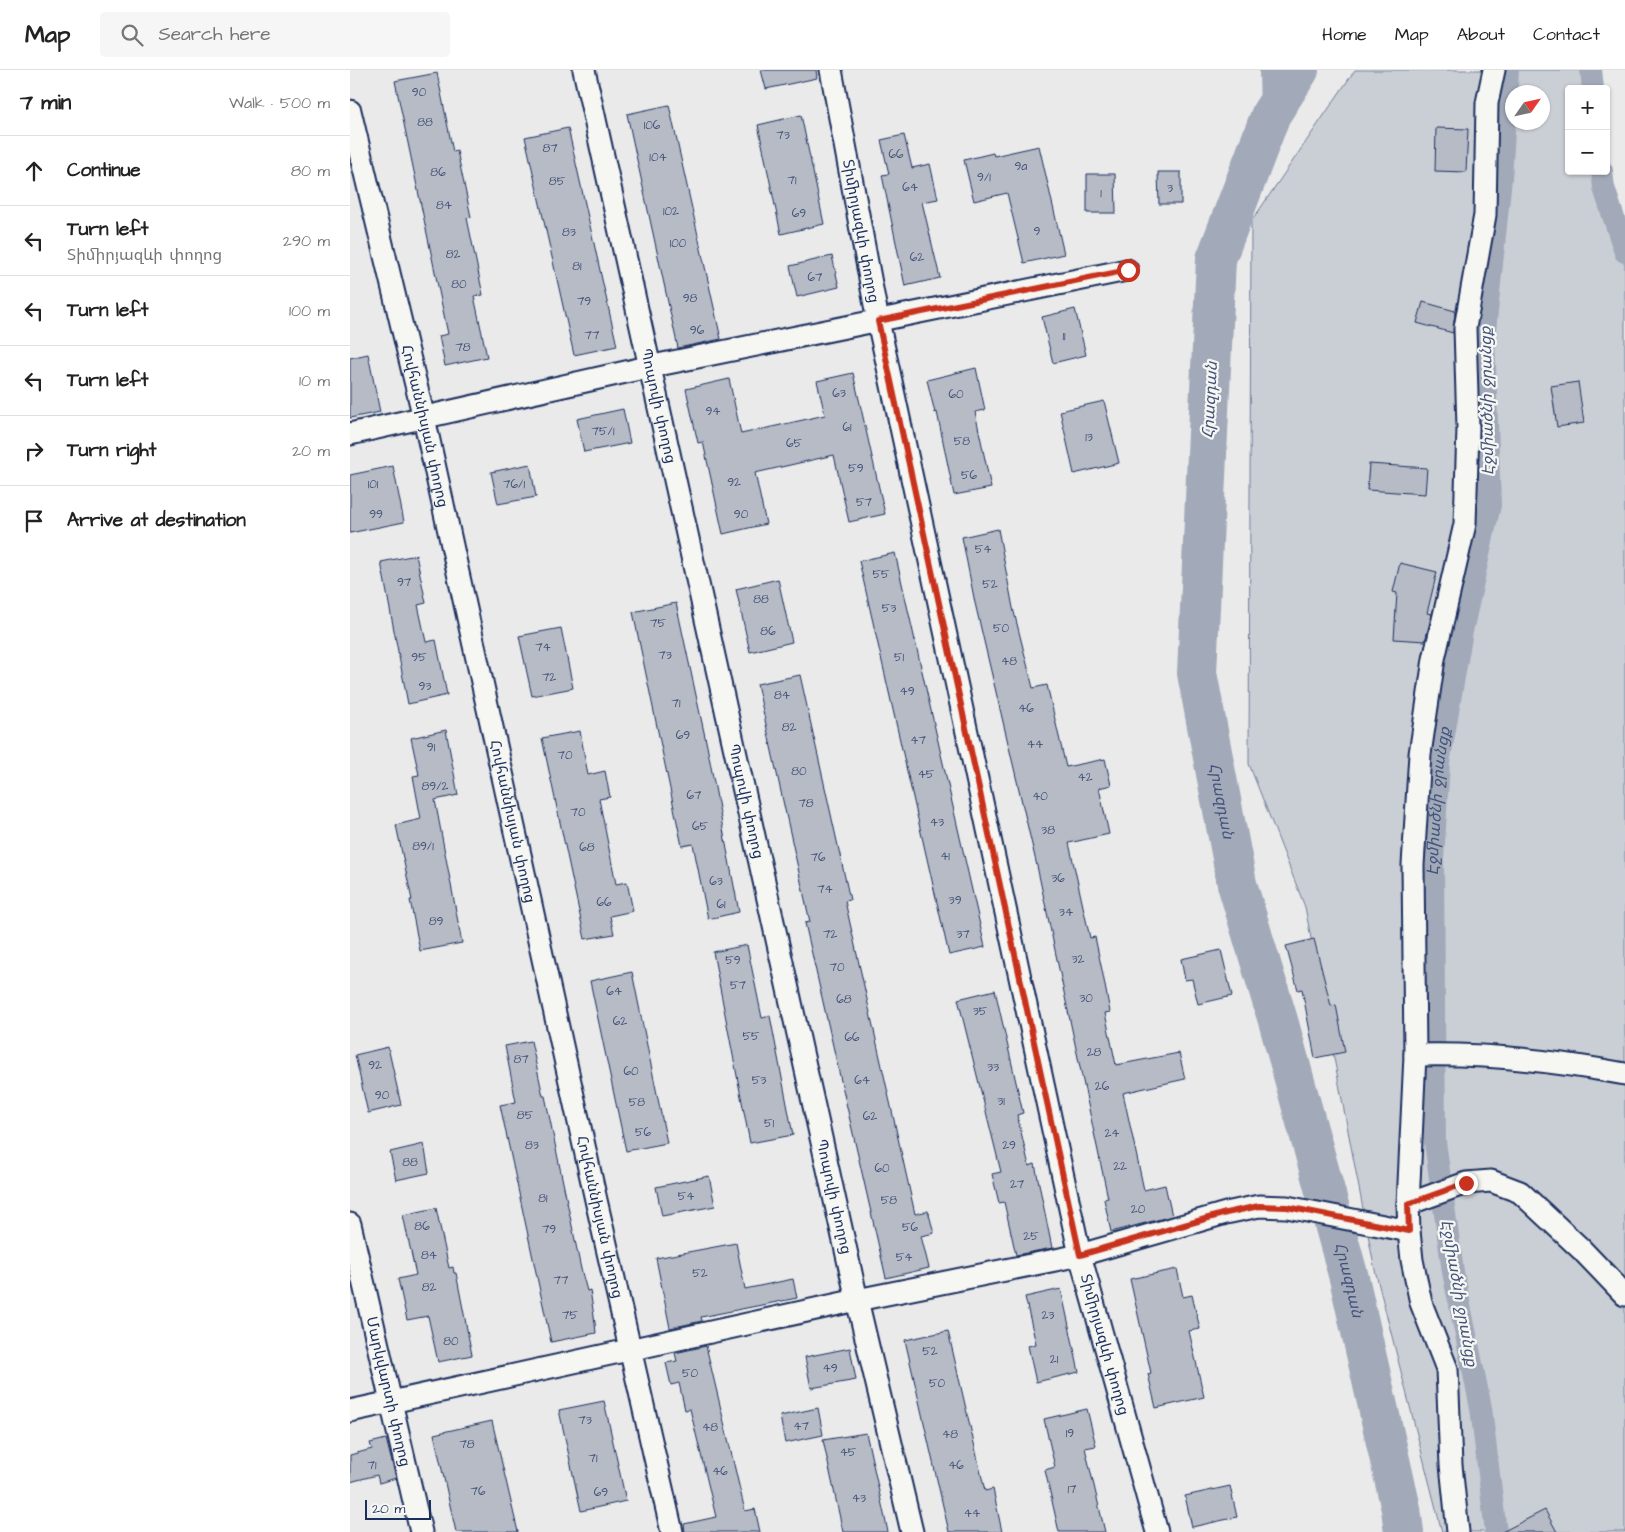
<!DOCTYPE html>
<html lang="en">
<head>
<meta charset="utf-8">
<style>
  body { margin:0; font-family:"Architects Daughter","Noto Sans Armenian",sans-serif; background:#f6f6f6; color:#222 }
  .controls { position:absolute; right:15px; top:15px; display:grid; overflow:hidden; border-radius:5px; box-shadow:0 1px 4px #0004 }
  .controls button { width:45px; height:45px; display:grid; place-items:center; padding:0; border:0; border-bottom:1px solid #e0e0e0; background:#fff; color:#222; font:25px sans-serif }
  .compass { position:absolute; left:1155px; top:15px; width:45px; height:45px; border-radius:50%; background:#fff; box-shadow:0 1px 4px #0004; rotate:56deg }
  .scale { position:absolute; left:15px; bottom:12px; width:66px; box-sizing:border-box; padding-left:5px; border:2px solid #1b2f5e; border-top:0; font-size:14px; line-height:18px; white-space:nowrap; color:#1b2f5e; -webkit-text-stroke:4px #f6f6f2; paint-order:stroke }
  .stop { position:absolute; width:15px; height:15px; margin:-11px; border:4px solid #c8321e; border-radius:50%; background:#fff }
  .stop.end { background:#c8321e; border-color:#fff; box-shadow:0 1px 5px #0008 }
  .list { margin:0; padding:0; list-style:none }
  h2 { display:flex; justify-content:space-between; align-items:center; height:65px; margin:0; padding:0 20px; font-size:21px }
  h2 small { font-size:16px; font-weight:400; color:#767676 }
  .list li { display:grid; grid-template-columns:32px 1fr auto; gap:15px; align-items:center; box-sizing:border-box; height:70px; padding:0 20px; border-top:1px solid #e0e0e0 }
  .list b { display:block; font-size:19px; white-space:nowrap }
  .list p { margin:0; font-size:16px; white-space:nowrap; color:#767676 }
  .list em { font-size:16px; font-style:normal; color:#767676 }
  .icon { flex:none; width:28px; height:28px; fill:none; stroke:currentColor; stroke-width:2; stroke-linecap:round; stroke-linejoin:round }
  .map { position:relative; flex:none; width:1275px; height:1462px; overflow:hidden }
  header { display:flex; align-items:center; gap:30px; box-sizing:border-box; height:70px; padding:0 25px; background:#fff; border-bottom:1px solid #e0e0e0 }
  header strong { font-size:24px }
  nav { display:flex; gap:28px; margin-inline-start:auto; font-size:18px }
  .search { width:350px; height:45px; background:#f6f6f6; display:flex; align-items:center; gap:12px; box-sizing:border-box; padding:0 18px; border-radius:5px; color:#767676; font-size:19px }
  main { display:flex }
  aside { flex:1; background:#fff }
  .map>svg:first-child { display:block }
  .green { fill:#caced5; stroke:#727e9a; fill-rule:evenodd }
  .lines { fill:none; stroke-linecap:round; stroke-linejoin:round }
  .canal { stroke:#a2aaba; stroke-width:22 }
  .river { stroke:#a2aaba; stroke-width:40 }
  .building { fill:#b6bbc6; stroke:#1b2f5e }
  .minor-casing { stroke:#1b2f5e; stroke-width:25 }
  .minor { stroke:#f6f6f2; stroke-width:21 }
  .route { stroke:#c8321e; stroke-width:6 }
  .labels { text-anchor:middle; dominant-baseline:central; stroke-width:4.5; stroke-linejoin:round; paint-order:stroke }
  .number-label { font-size:12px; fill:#425278 }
  .street-label { font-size:15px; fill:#1b2f5e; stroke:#f6f6f2 }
  .water-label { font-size:16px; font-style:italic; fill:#44547a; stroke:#f6f6f2 }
</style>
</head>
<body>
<header>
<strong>Map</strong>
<div class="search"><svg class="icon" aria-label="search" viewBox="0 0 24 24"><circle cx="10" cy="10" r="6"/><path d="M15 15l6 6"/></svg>Search here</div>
<nav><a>Home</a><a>Map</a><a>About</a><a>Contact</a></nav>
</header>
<main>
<aside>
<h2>7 min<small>Walk · 500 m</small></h2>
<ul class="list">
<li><svg class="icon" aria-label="ahead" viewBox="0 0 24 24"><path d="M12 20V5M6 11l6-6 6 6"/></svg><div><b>Continue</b></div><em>80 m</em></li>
<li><svg class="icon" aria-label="left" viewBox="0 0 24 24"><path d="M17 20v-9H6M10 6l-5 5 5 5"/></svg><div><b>Turn left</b><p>Տիմիրյազևի փողոց</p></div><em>290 m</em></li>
<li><svg class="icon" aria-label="left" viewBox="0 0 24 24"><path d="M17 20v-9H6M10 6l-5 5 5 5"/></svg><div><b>Turn left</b></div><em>100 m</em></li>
<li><svg class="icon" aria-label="left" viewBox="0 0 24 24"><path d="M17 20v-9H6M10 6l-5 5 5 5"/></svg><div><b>Turn left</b></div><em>10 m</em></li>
<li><svg class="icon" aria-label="right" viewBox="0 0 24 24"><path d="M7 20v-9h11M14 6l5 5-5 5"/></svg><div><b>Turn right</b></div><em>20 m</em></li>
<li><svg class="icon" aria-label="arrive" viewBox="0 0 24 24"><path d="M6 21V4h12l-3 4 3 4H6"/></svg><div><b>Arrive at destination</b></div></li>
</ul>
</aside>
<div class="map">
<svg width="1275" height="1462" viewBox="0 0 1275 1462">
  <rect width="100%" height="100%" fill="#e9eae9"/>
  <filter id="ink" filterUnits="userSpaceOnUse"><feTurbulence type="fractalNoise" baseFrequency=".02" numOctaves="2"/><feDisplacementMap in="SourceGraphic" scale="10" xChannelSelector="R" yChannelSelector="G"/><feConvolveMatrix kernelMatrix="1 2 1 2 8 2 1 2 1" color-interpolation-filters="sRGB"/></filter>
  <g filter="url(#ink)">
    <!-- green -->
    <path class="green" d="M1005,0H1244L1243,19H1219V101H1256V90L1275,165V1462H1092L1024,1196L955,837L899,694L901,152ZM1162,22H1192V52H1162Z"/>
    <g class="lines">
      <!-- canal -->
      <g class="canal">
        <path d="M920,0L921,44"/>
        <path d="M1241,0L1243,19"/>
        <path d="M1252,101L1254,118L1275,182"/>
        <path id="s1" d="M1146,1462L1131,1338L1103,1202L1085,1072L1083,789L1089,693L1112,561L1140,435L1134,270L1151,108L1158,0"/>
      </g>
      <!-- river -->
      <path class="river" id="s2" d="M949,0L921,44L866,189L847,603L887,814L929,954L999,1208L1051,1439L1054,1462"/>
    </g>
    <!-- building -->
    <g class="building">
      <path d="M411,0H466L467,8L416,19Z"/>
      <path d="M87,3L103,82L107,81L121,147L117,148L133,225L124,226L137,287L95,296L89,266L98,264L45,11Z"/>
      <path d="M319,35L371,269L328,278L277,44Z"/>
      <path d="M451,45L474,154L431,164L408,55Z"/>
      <path d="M218,58L267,276L224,285L175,67Z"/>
      <path d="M1086,58L1118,59L1116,102L1085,101Z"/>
      <path d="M554,65L562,98L580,94L588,129L572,132L590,208L555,216L532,105L539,104L531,70Z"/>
      <path d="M689,76L714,184L674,193L657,123L624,131L614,90L643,83L644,86Z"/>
      <path d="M808,102H831V134H809Z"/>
      <path d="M737,104H765L766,143H737Z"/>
      <path d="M482,186L489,217L447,227L440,196Z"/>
      <path d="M1073,232L1105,241L1103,263L1067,253Z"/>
      <path d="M725,239L736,285L703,293L692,247Z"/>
      <path d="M18,284L30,342L0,348V288Z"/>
      <path d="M626,298L635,340L625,342L641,418L604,425L587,342L585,343L577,310Z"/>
      <path d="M503,303L535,444L499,452L484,385L405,403L416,454L373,464L353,372L348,373L336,319L379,309L391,364L475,345L467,311Z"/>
      <path d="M1228,312L1234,353L1207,357L1201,316Z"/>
      <path d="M754,331L769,393L724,404L710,341Z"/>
      <path d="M273,339L280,373L234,382L227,349Z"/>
      <path d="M180,394L186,427L148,434L141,402Z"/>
      <path d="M1019,394L1077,398L1075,424L1017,420Z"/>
      <path d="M43,396L54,452L0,463V405Z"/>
      <path d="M648,459L663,538L683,618L697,615L716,697L755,689L761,715L749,718L759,764L719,773L740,868L745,867L753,905L760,942L755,943L766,995L829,983L835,1009L773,1023L794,1120L815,1115L822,1146L761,1162L754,1129L758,1128L687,796L625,533L612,467Z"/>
      <path d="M545,483L635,877L599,885L509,491Z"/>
      <path d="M66,485L76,533L68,535L76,572L86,570L97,625L58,634L31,492Z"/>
      <path d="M1050,493L1087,502L1077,543L1082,544L1075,571L1044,569L1047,523L1043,522Z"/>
      <path d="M428,509L442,572L400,582L386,519Z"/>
      <path d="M326,533L357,676L389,842L358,849L343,774L332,776L283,542Z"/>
      <path d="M211,558L223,618L182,626L169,566Z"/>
      <path d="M450,605L500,830L495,831L565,1144L578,1141L584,1163L571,1166L579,1198L536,1208L455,853L460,852L407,614Z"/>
      <path d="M96,660L108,725L85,730L112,873L70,881L60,830H62L46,755L71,749L63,706L69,705L61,668Z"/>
      <path d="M230,661L238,705L255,701L260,727L249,729L266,814L277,812L283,841L260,846L264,864L235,869L192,668Z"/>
      <path d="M964,869L981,936L986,935L995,982L965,988L952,919L948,920L936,876Z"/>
      <path d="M397,875L412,948L420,946L443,1065L400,1073L363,882Z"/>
      <path d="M871,880L882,926L848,934L842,909L835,910L831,889Z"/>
      <path d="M282,902L317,1073L276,1081L240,911Z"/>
      <path d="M645,920L673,1043L667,1045L679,1096L685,1094L702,1178L666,1185L654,1132L649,1133L642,1104L651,1102L608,929Z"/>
      <path d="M181,971L193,1026H195L231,1199L237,1221L240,1220L245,1253L246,1263L201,1272L150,1035L166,1032L155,976Z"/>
      <path d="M38,977L51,1035L18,1043L5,985Z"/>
      <path d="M74,1074L79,1103L46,1110L40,1082Z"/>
      <path d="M359,1106L365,1136L312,1146L306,1117Z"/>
      <path d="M86,1138L99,1198L103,1197L104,1203H106L122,1285L88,1292L78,1246L57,1250L48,1209L66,1205L53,1145Z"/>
      <path d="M386,1173L395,1219L443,1209L447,1228L351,1247L352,1251L320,1258L306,1188Z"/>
      <path d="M827,1199L833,1227L842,1225L850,1259L839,1261L854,1327L806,1338L798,1304L801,1303L780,1209Z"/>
      <path d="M711,1219L729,1302L686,1312L678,1276L686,1274L675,1227Z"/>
      <path d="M598,1261L635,1421L643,1419L652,1462H599L555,1270Z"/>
      <path d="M356,1276L395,1441L405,1439L410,1462H335L334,1454L366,1447L340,1339L335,1340L329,1313L321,1315L316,1293L327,1291L325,1283Z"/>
      <path d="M500,1278L506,1310L461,1318L455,1287Z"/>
      <path d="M254,1331L276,1431L231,1441L209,1340Z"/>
      <path d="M468,1338L473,1365L435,1373L430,1346Z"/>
      <path d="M737,1339L746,1376L735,1378L755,1462H709L695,1400L705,1397L694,1349Z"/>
      <path d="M142,1351L168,1462H106L84,1364Z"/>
      <path d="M516,1363L538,1462H493L473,1370Z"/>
      <path d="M36,1369L46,1408L29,1413L27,1405L0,1412V1385L22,1379L20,1373Z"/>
      <path d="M880,1416L887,1447L842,1457L835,1426Z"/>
      <path d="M1195,1440L1207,1462H1152Z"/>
    </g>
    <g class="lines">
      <!-- minor casing -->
      <g class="minor-casing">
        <g id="minor">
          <path id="s3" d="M234,0L507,1230L562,1462"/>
          <path id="s4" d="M481,0L528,251L730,1185L807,1462"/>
          <path id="s5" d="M0,41L74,348L246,1130L322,1462"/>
          <path d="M0,364L298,297L777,200"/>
          <path d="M1065,985C1136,983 1206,991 1275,1004"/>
          <path d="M1058,1134L1116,1113L1141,1111L1170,1122L1231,1179L1275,1225"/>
          <path id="s6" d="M0,1154L71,1462"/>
          <path d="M0,1341L507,1230L730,1185L876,1143L909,1136L937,1137L1059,1161"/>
          <path d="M1108,1462L1101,1395L1097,1299L1071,1233L1062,1190L1059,1161L1058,1134L1065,985L1063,795L1070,684L1084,589L1115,454L1118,358L1115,258L1135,145L1137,33L1144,0"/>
        </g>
      </g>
      <!-- minor -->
      <use href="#minor" class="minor"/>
    </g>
  </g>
  <g class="lines" filter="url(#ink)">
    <!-- route -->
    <path class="route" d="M778,200L528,251L730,1185L876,1143L909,1136L937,1137L1059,1161L1058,1134L1116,1113"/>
  </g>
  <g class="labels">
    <!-- number labels -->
    <g class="number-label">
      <text x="69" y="22">90</text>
      <text x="75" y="52">88</text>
      <text x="302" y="55">106</text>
      <text x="433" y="65">73</text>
      <text x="200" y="78">87</text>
      <text x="546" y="84">66</text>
      <text x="308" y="87">104</text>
      <text x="671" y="96">9a</text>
      <text x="88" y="102">86</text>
      <text x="634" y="107">9/1</text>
      <text x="442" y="110">71</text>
      <text x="207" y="111">85</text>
      <text x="560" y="117">64</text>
      <text x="820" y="118">3</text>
      <text x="751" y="123">1</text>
      <text x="94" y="135">84</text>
      <text x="321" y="141">102</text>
      <text x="449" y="143">69</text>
      <text x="687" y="161">9</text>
      <text x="219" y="162">83</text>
      <text x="328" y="173">100</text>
      <text x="103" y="184">82</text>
      <text x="567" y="187">62</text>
      <text x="227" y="196">81</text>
      <text x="465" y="207">67</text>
      <text x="109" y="214">80</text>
      <text x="340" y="228">98</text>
      <text x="234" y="231">79</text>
      <text x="347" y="260">96</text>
      <text x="242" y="265">77</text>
      <text x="714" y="266">11</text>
      <text x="113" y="277">78</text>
      <text x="489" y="323">63</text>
      <text x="606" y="324">60</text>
      <text x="363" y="341">94</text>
      <text x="497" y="357">61</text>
      <text x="253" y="361">75/1</text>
      <text x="739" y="367">13</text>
      <text x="612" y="371">58</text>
      <text x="444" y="373">65</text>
      <text x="506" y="398">59</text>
      <text x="619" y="405">56</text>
      <text x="384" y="412">92</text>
      <text x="23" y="414">101</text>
      <text x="164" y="414">76/1</text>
      <text x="514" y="432">57</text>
      <text x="26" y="444">99</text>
      <text x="391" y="444">90</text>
      <text x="633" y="479">54</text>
      <text x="531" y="504">55</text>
      <text x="54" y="512">97</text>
      <text x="640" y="514">52</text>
      <text x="411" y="529">88</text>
      <text x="539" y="538">53</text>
      <text x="308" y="553">75</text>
      <text x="651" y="558">50</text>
      <text x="418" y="561">86</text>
      <text x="193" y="577">74</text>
      <text x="315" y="585">73</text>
      <text x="69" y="587">95</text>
      <text x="549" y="587">51</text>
      <text x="659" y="591">48</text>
      <text x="199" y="607">72</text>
      <text x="75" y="616">93</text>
      <text x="557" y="621">49</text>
      <text x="432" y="625">84</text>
      <text x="326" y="633">71</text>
      <text x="676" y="638">46</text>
      <text x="439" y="657">82</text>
      <text x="333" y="665">69</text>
      <text x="568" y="670">47</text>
      <text x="685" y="674">44</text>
      <text x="81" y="677">91</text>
      <text x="215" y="685">70</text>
      <text x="449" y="701">80</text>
      <text x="576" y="704">45</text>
      <text x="735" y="707">42</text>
      <text x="85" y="716">89/2</text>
      <text x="344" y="725">67</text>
      <text x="690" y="726">40</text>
      <text x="456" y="733">78</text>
      <text x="228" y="742">70</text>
      <text x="587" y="752">43</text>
      <text x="350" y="756">65</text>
      <text x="698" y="760">38</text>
      <text x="73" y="776">89/1</text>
      <text x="237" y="777">68</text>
      <text x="595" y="786">41</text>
      <text x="468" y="787">76</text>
      <text x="708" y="808">36</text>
      <text x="366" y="811">63</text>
      <text x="475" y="819">74</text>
      <text x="605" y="830">39</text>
      <text x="254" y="832">66</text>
      <text x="371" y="834">61</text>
      <text x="716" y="842">34</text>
      <text x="86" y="851">89</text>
      <text x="480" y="864">72</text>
      <text x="613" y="864">37</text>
      <text x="728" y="889">32</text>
      <text x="383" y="890">59</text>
      <text x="487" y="897">70</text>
      <text x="388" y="915">57</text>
      <text x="264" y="921">64</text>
      <text x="736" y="928">30</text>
      <text x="494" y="929">68</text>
      <text x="630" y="941">35</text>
      <text x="270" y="951">62</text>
      <text x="401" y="966">55</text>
      <text x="502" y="967">66</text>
      <text x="744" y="982">28</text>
      <text x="171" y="989">87</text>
      <text x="25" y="995">92</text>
      <text x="643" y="997">33</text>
      <text x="281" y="1001">60</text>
      <text x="409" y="1010">53</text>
      <text x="512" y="1010">64</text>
      <text x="752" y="1016">26</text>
      <text x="32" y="1025">90</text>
      <text x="651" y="1031">31</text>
      <text x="287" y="1032">58</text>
      <text x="175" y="1045">85</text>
      <text x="520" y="1046">62</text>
      <text x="419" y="1053">51</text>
      <text x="293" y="1062">56</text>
      <text x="762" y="1063">24</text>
      <text x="182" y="1075">83</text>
      <text x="659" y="1075">29</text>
      <text x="60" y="1092">88</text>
      <text x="770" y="1096">22</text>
      <text x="532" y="1098">60</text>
      <text x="667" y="1114">27</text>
      <text x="336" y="1126">54</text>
      <text x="193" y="1128">81</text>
      <text x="539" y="1130">58</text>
      <text x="788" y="1139">20</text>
      <text x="72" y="1156">86</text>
      <text x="560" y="1157">56</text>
      <text x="199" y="1159">79</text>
      <text x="681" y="1166">25</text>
      <text x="79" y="1185">84</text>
      <text x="554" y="1187">54</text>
      <text x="350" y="1203">52</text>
      <text x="211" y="1210">77</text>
      <text x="79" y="1217">82</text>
      <text x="220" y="1245">75</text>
      <text x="698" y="1245">23</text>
      <text x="101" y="1271">80</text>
      <text x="580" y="1281">52</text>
      <text x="704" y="1289">21</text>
      <text x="480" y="1298">49</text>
      <text x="340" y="1303">50</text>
      <text x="587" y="1313">50</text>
      <text x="235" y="1350">73</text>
      <text x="451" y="1356">47</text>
      <text x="360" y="1357">48</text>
      <text x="720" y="1363">19</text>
      <text x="600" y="1364">48</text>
      <text x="117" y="1374">78</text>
      <text x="498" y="1382">45</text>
      <text x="243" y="1388">71</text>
      <text x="22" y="1395">71</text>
      <text x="606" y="1395">46</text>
      <text x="370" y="1401">46</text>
      <text x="722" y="1419">17</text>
      <text x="128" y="1421">76</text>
      <text x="251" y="1422">69</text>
      <text x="509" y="1428">43</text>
      <text x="622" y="1443">44</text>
    </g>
    <!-- street labels -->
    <g class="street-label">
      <text stroke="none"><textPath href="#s4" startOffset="164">Տիմիրյազևի փողոց</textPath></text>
      <text stroke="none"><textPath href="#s3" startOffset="344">Պոպովի փողոց</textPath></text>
      <text stroke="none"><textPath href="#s5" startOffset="324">Հովհաննիսյան փողոց</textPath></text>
      <text stroke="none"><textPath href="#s3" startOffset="749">Պոպովի փողոց</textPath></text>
      <text stroke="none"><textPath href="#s5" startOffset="729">Հովհաննիսյան փողոց</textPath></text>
      <text stroke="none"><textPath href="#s3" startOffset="1154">Պոպովի փողոց</textPath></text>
      <text stroke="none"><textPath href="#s5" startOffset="1134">Հովհաննիսյան փողոց</textPath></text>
      <text stroke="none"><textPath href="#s4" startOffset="1304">Տիմիրյազևի փողոց</textPath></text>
      <text stroke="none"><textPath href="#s6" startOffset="172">Մարկվարտի փողոց</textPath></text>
    </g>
    <!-- water labels -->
    <g class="water-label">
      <text transform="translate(860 330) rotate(-87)">Հրազդան</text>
      <text transform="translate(1137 331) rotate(-91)">Էջմիածնի ջրանցք</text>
      <text stroke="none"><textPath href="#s1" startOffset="736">Էջմիածնի ջրանցք</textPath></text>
      <text stroke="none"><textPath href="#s2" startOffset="752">Հրազդան</textPath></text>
      <text stroke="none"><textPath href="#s2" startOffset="1248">Հրազդան</textPath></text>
      <text transform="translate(1109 1223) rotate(80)">Էջմիածնի ջրանցք</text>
    </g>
  </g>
</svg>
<div class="controls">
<button>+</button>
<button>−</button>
</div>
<svg class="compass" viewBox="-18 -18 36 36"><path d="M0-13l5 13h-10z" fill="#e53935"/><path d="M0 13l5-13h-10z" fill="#767676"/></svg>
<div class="scale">20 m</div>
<div class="stop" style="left:778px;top:200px"></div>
<div class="stop end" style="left:1116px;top:1113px"></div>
</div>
</main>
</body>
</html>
